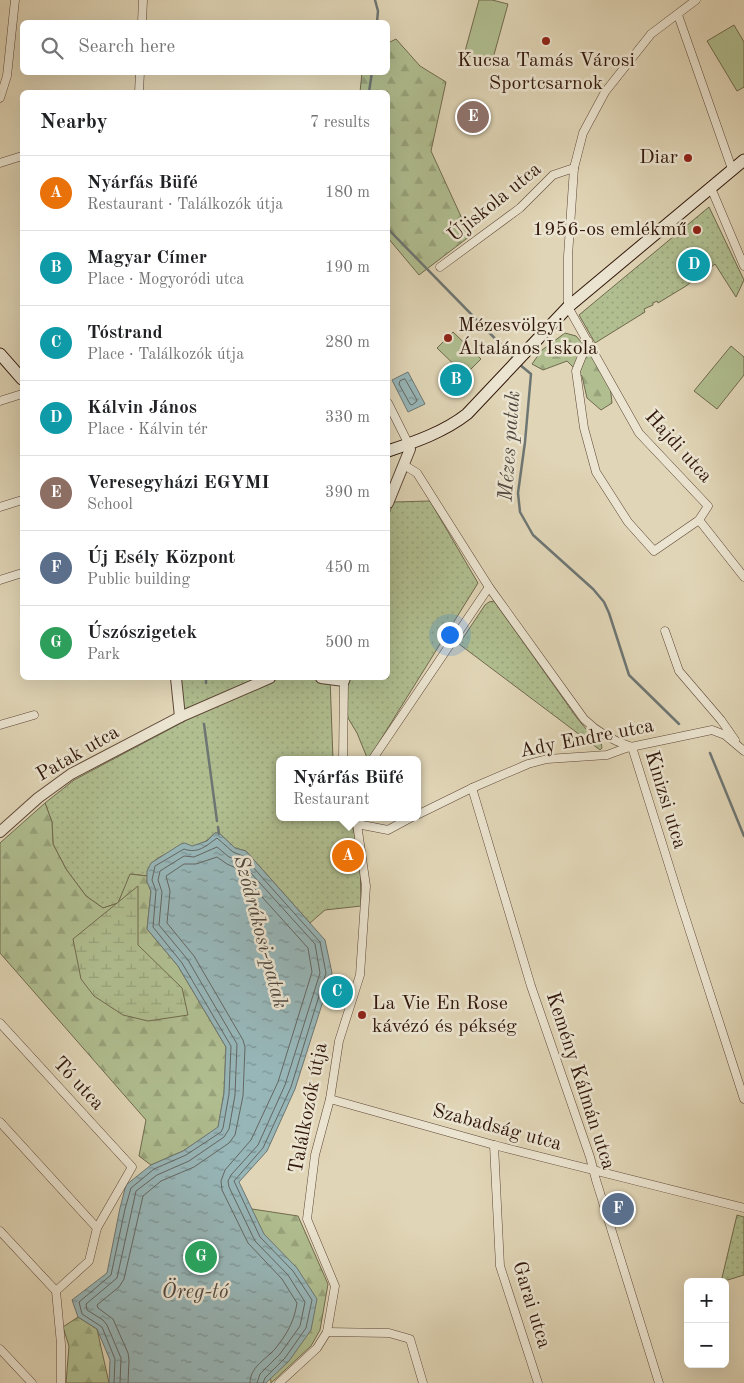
<!DOCTYPE html>
<html lang="en">
<head>
<meta charset="utf-8">
<style>
  body { margin:0; font-family:"Old Standard TT",serif; background:#f6f6f6; color:#202124 }
  .controls { position:absolute; right:15px; bottom:15px; display:grid; overflow:hidden; border-radius:8px; box-shadow:0 5px 20px #0002 }
  .controls button { width:45px; height:45px; display:grid; place-items:center; padding:0; border:0; border-bottom:1px solid #e0e0e0; background:#fff; color:#202124; font:25px sans-serif }
  .you { position:absolute; left:449px; top:634px; width:18px; height:18px; margin:-12px; border:4px solid #fff; border-radius:50%; background:#1a73e8; box-shadow:0 0 0 8px #1a73e833 }
  .badge { display:grid; place-items:center; width:32px; height:32px; border-radius:50%; background:#1a73e8; color:#fff; font-size:16px; font-weight:700 }
  .pin { position:absolute; translate:-50% -50%; border:2px solid #fff; box-shadow:0 1px 5px #0006 }
  .popup { position:absolute; left:276px; top:756px; width:145px; height:65px; box-sizing:border-box; display:grid; place-content:center; border-radius:8px; background:#fff; filter:drop-shadow(0 1px 4px #0005); font-size:16px; white-space:nowrap; color:#757577 }
  .popup b { font-size:19px; color:#202124 }
  .popup::after { content:''; position:absolute; left:50%; top:100%; margin-left:-10px; border:10px solid transparent; border-top-color:#fff }
  .list { margin:0; padding:0; list-style:none }
  h2 { display:flex; justify-content:space-between; align-items:center; height:65px; margin:0; padding:0 20px; font-size:21px }
  h2 small { font-size:16px; font-weight:400; color:#757577 }
  .list li { display:grid; grid-template-columns:32px 1fr auto; gap:15px; align-items:center; box-sizing:border-box; height:75px; padding:0 20px; border-top:1px solid #e0e0e0 }
  .list b { display:block; font-size:19px; white-space:nowrap }
  .list p { margin:0; font-size:16px; white-space:nowrap; color:#757577 }
  .list em { font-size:16px; font-style:normal; color:#757577 }
  .icon { flex:none; width:28px; height:28px; fill:none; stroke:currentColor; stroke-width:2; stroke-linecap:round; stroke-linejoin:round }
  .map { position:relative; flex:none; width:744px; height:1383px; overflow:hidden }
  .search { position:absolute; background:#fff; box-shadow:0 5px 20px #0002; left:20px; top:20px; width:370px; height:55px; display:flex; align-items:center; gap:12px; box-sizing:border-box; padding:0 18px; border-radius:8px; color:#757577; font-size:19px }
  .panel { position:absolute; background:#fff; box-shadow:0 5px 20px #0002; left:20px; top:90px; width:370px; height:590px; border-radius:8px }
  .map>svg:first-child { display:block }
  .green { fill:url(#green-dots); stroke:#706a4e }
  .forest { fill:url(#forest-firs); stroke:#706a4e }
  .wetland { fill:url(#wetland-marsh); stroke:#706a4e }
  .pitch { fill:#b0be90; stroke:#706a4e }
  .water { fill:url(#water-ripples); stroke:#6e7673 }
  .lines { fill:none; stroke-linecap:round; stroke-linejoin:round }
  .shore { stroke:#646662; stroke-width:1 }
  .stream { stroke:#6e7673; stroke-width:2.5 }
  .minor-casing { stroke:#5d4636; stroke-width:9 }
  .tertiary-casing { stroke:#5d4636; stroke-width:12 }
  .secondary-casing { stroke:#31170b; stroke-width:13 }
  .minor { stroke:#ebe4d0; stroke-width:8 }
  .tertiary { stroke:#ebe4d0; stroke-width:10 }
  .secondary { stroke:#ebe4d0; stroke-width:11 }
  .poi-dot { fill:#8f2418; stroke:#ebe4d0; stroke-width:2 }
  .labels { text-anchor:middle; dominant-baseline:central; stroke-width:5; stroke-linejoin:round; paint-order:stroke }
  .poi-label { font-size:20px; fill:#31170b; stroke:#ebe4d0; text-anchor:end }
  .street-label { font-size:20px; fill:#31170b; stroke:#ebe4d0 }
  .water-label { font-size:21px; font-style:italic; fill:#50473f; stroke:#ebe4d0 }
</style>
</head>
<body>
<div class="map">
<svg width="744" height="1383" viewBox="0 0 744 1383">
  <defs>
    <pattern id="green-dots" width="8" height="8" patternUnits="userSpaceOnUse" patternTransform="scale(1.25)"><rect width="8" height="8" fill="#b0be90"/><path d="M2 2h.1M6 6h.1" fill="none" stroke="#98a37b" stroke-width="1.8" stroke-linecap="round"/></pattern>
    <pattern id="forest-firs" width="22" height="20" patternUnits="userSpaceOnUse" patternTransform="scale(1.25)"><rect width="22" height="20" fill="#b0be90"/><path d="M5 1l3.5 6h-7zM16 11l3.5 6h-7z" fill="#98a37b"/></pattern>
    <pattern id="wetland-marsh" width="20" height="14" patternUnits="userSpaceOnUse" patternTransform="scale(1.25)"><rect width="20" height="14" fill="#b0be90"/><path d="M1 5h8M5 5V1M11 12h8M15 12V8" fill="none" stroke="#98a37b"/></pattern>
    <pattern id="water-ripples" width="26" height="14" patternUnits="userSpaceOnUse" patternTransform="scale(1.25)"><rect width="26" height="14" fill="#97b6b8"/><path d="M2 4q2-2 4 0t4 0M15 11q2-2 4 0t4 0" fill="none" stroke="#7c9394"/></pattern>
  </defs>
  <rect width="100%" height="100%" fill="#e0d5b6"/>
  <filter id="stains"><feTurbulence type="fractalNoise" baseFrequency=".004" numOctaves="4"/><feColorMatrix values="0 0 0 0 .2 0 0 0 0 .09 0 0 0 0 .02 0 0 0 .5 -.17"/></filter>
  <radialGradient id="worn" r=".72"><stop offset=".6" stop-color="#630" stop-opacity="0"/><stop offset="1" stop-color="#630" stop-opacity=".3"/></radialGradient>
  <!-- green -->
  <g class="green">
    <path d="M709,207L744,280L736,297L715,264L686,286L658,303L657,301L653,303V305L644,309L645,312L595,343L579,315Z"/>
    <path d="M430,501L478,583L368,760L357,733L348,718L344,681L345,678H388V516L394,502Z"/>
    <path d="M494,601L577,718L586,729L601,742L602,748L600,750L459,644L485,605L489,602Z"/>
    <path d="M180,678H330L333,760H279V817H349L357,841L360,859L361,906L325,910L310,923L246,851L235,848L219,833H215C212,835 209,839 206,841C188,852 149,849 147,876L131,874L118,903L103,908L86,896L66,869L53,844L52,822L45,803L74,780L185,721Z"/>
    <path d="M737,1215L744,1217V1275L721,1282Z"/>
  </g>
  <!-- forest -->
  <g class="forest">
    <path d="M396,39L420,66L446,82L431,151L470,236L419,275L388,238V92H360L362,73L388,72V43Z"/>
    <path d="M565,333L576,336L595,358L610,385L612,403L601,410L587,398L582,376L567,361L543,370L532,364L542,350Z"/>
    <path d="M45,803L52,822L53,844L66,869L86,896L103,908L118,903L130,874L147,876V882L151,891L147,929L178,966L226,1047L224,1093L218,1128L183,1151L151,1165L139,1156L146,1120L0,953V843Z"/>
    <path d="M252,1209L298,1216L328,1284L320,1330L311,1346L271,1383Z"/>
    <path d="M78,1317L97,1329L109,1383H66L69,1346L63,1327Z"/>
  </g>
  <!-- wetland -->
  <path class="wetland" d="M138,886V945L182,988L188,1015L148,1021L123,1015L94,996L81,979L73,939Z"/>
  <!-- pitch -->
  <g class="pitch">
    <path d="M479,0H492L508,4L492,62L464,55Z"/>
    <path d="M734,25L744,42V87L737,91L707,41Z"/>
    <path d="M453,332L481,359L465,375L437,348Z"/>
    <path d="M731,346L744,357V375L717,409L694,391Z"/>
  </g>
  <!-- water -->
  <g class="water">
    <path d="M408,372L425,404L408,412L392,380Z"/>
    <path d="M215,833H219L235,848L246,851L325,940L332,973L295,1089L267,1151L239,1182L264,1234L297,1268L317,1299L311,1330L289,1361L266,1383H109L110,1360L97,1329L78,1317L72,1300L107,1273L120,1208L126,1185L151,1165L183,1151L218,1127L224,1093L226,1047L178,966L147,929L151,891L147,882V871L151,863L181,844L185,843L192,846L207,841Z"/>
  </g>
  <g class="lines">
    <!-- shore -->
    <g class="shore">
      <path d="M405,379L417,400L416,402L412,405L410,404L399,384L400,381Z"/>
      <path d="M114,1383L115,1359L102,1327L82,1314L79,1302L111,1275L125,1209L131,1188L154,1169L186,1155L221,1132L223,1128L229,1094L231,1046L182,963L153,927L156,891L152,880L155,866L184,849C198,854 206,846 217,838L233,852L243,856L320,942L326,973L291,1087L263,1148L234,1181L260,1237L293,1271L312,1300L306,1328L285,1358L265,1378L263,1383"/>
      <path d="M120,1383L121,1358L107,1325L103,1320L87,1310L86,1304L117,1278L136,1191L157,1175L189,1161L224,1137L229,1129L235,1095L237,1044L188,960L159,925L162,892L158,880L160,871L184,856L194,857L217,847L229,857L240,861L315,944L320,973L285,1085L258,1145L231,1175L228,1181L229,1187L255,1241L288,1275L305,1302L300,1326L280,1354L260,1374L257,1383"/>
      <path d="M128,1383L129,1360L128,1353L113,1319L98,1308L97,1305L119,1287L124,1279L143,1196L161,1181L194,1167L229,1143L235,1135L243,1096L245,1047L243,1040L194,956L167,923L170,891L166,876L184,864H196L217,857L227,864L236,868L308,948L312,972L278,1082L251,1140L225,1170L221,1181L222,1190L248,1243L282,1279L297,1303C294,1322 287,1334 275,1349C265,1360 250,1367 250,1383"/>
    </g>
    <!-- stream -->
    <g class="stream">
      <path d="M375,0L378,11L377,22"/>
      <path d="M369,92L372,72"/>
      <path d="M388,229L514,358"/>
      <path d="M519,364L531,374L525,442L518,493L520,512L533,535L593,589L604,602L609,613L629,675L679,724"/>
      <path d="M206,678V683"/>
      <path d="M204,724L217,821"/>
      <path d="M710,753L744,836"/>
      <path d="M218,827L219,834"/>
    </g>
    <!-- minor casing -->
    <g class="minor-casing">
      <g id="minor">
        <path d="M678,15L732,169"/>
        <path d="M142,22L143,0"/>
        <path d="M139,92L140,72"/>
        <path d="M0,98L7,76L15,0"/>
        <path d="M0,163L22,156"/>
        <path d="M711,188L744,266"/>
        <path d="M440,267L520,208L553,175L574,168"/>
        <path d="M588,341L576,371L584,428L596,472L628,522L654,551L699,520L708,506L639,433L568,307V256L574,168L583,133L605,92L651,34L696,0"/>
        <path d="M0,401L22,394"/>
        <path d="M388,403L410,447"/>
        <path d="M404,465L417,473L489,587L584,719C598,733 613,741 632,747"/>
        <path d="M0,507L22,500"/>
        <path d="M699,520L744,577"/>
        <path d="M0,580L22,573"/>
        <path d="M665,631L679,671L721,720L735,740"/>
        <path d="M0,725L34,715"/>
        <path d="M632,747L682,907L744,1099"/>
        <path d="M343,760L344,681"/>
        <path d="M372,760L489,587"/>
        <path d="M472,788L531,986L590,1157L596,1180L659,1383"/>
        <path d="M417,815L472,788L528,764L547,759L607,755L626,748L712,730L725,735L744,751"/>
        <path d="M357,824L388,830L412,817"/>
        <path d="M0,1023L132,1167L97,1228L89,1261L56,1291L61,1344V1383"/>
        <path d="M330,1099L494,1145L744,1208"/>
        <path d="M0,1122L97,1228"/>
        <path d="M494,1145L500,1266L538,1383"/>
        <path d="M0,1231L56,1291"/>
        <path d="M327,1332L389,1333L410,1339L423,1383"/>
        <path d="M0,1349L32,1383"/>
        <path d="M279,1383L317,1348L327,1332L335,1286L307,1219L315,1155L330,1099L339,1041L360,975L366,886L356,817"/>
      </g>
    </g>
    <!-- tertiary casing -->
    <g class="tertiary-casing">
      <g id="tertiary">
        <path d="M388,503L410,449"/>
        <path d="M176,678L180,717"/>
        <path d="M321,678L344,681L345,678"/>
        <path d="M0,832L38,798L71,774L180,717L270,678"/>
      </g>
    </g>
    <!-- secondary casing -->
    <g class="secondary-casing">
      <g id="secondary">
        <path d="M0,354L22,379"/>
        <path d="M388,451C415,442 444,432 467,414L568,307L744,160"/>
      </g>
    </g>
    <!-- minor -->
    <use href="#minor" class="minor"/>
    <!-- tertiary -->
    <use href="#tertiary" class="tertiary"/>
    <!-- secondary -->
    <use href="#secondary" class="secondary"/>
  </g>
  <!-- markers -->
  <g class="poi-dot">
    <circle cx="546" cy="41" r="5"/>
    <circle cx="688" cy="158" r="5"/>
    <circle cx="697" cy="230" r="5"/>
    <circle cx="448" cy="338" r="5"/>
    <circle cx="362" cy="1015" r="5"/>
  </g>
  <g class="labels">
    <!-- poi labels -->
    <g class="poi-label">
      <text x="546" y="61" text-anchor="middle">Kucsa Tamás Városi<tspan x="546" dy="23">Sportcsarnok</tspan></text>
      <text x="678" y="158">Diar</text>
      <text x="687" y="230">1956-os emlékmű</text>
      <text x="458" y="326" text-anchor="start">Mézesvölgyi<tspan x="458" dy="23">Általános Iskola</tspan></text>
      <text x="372" y="1004" text-anchor="start">La Vie En Rose<tspan x="372" dy="23">kávézó és pékség</tspan></text>
    </g>
    <!-- street labels -->
    <g class="street-label">
      <text transform="translate(495 203) rotate(-39)">Újiskola utca</text>
      <text transform="translate(678 447) rotate(48)">Hajdi utca</text>
      <text transform="translate(587 739) rotate(-11)">Ady Endre utca</text>
      <text transform="translate(78 754) rotate(-30)">Patak utca</text>
      <text transform="translate(665 800) rotate(73)">Kinizsi utca</text>
      <text transform="translate(580 1081) rotate(72)">Kemény Kálmán utca</text>
      <text transform="translate(78 1084) rotate(47)">Tó utca</text>
      <text transform="translate(309 1108) rotate(-79)">Találkozók útja</text>
      <text transform="translate(497 1128) rotate(15)">Szabadság utca</text>
      <text transform="translate(531 1305) rotate(73)">Garai utca</text>
    </g>
    <!-- water labels -->
    <g class="water-label">
      <text transform="translate(510 446) rotate(-86)">Mézes patak</text>
      <text transform="translate(260 932) rotate(75)">Sződrákosi-patak</text>
      <text x="195" y="1292">Öreg-tó</text>
    </g>
  </g>
  <rect width="100%" height="100%" filter="url(#stains)"/>
  <rect width="100%" height="100%" fill="url(#worn)"/>
</svg>
<div class="controls">
<button>+</button>
<button>−</button>
</div>
<div class="you"></div>
<div class="pin badge" style="left:348px;top:856px;background:#e8710a">A</div>
<div class="popup"><b>Nyárfás Büfé</b>Restaurant</div>
<div class="pin badge" style="left:456px;top:380px;background:#0f9aa8">B</div>
<div class="pin badge" style="left:337px;top:992px;background:#0f9aa8">C</div>
<div class="pin badge" style="left:694px;top:265px;background:#0f9aa8">D</div>
<div class="pin badge" style="left:473px;top:117px;background:#8d6e63">E</div>
<div class="pin badge" style="left:618px;top:1209px;background:#5c6f8a">F</div>
<div class="pin badge" style="left:201px;top:1257px;background:#2e9e5b">G</div>
<div class="search"><svg class="icon" aria-label="search" viewBox="0 0 24 24"><circle cx="10" cy="10" r="6"/><path d="M15 15l6 6"/></svg>Search here</div>
<section class="panel">
<h2>Nearby<small>7 results</small></h2>
<ul class="list">
<li><span class="badge" style="background:#e8710a">A</span><div><b>Nyárfás Büfé</b><p>Restaurant · Találkozók útja</p></div><em>180 m</em></li>
<li><span class="badge" style="background:#0f9aa8">B</span><div><b>Magyar Címer</b><p>Place · Mogyoródi utca</p></div><em>190 m</em></li>
<li><span class="badge" style="background:#0f9aa8">C</span><div><b>Tóstrand</b><p>Place · Találkozók útja</p></div><em>280 m</em></li>
<li><span class="badge" style="background:#0f9aa8">D</span><div><b>Kálvin János</b><p>Place · Kálvin tér</p></div><em>330 m</em></li>
<li><span class="badge" style="background:#8d6e63">E</span><div><b>Veresegyházi EGYMI</b><p>School</p></div><em>390 m</em></li>
<li><span class="badge" style="background:#5c6f8a">F</span><div><b>Új Esély Központ</b><p>Public building</p></div><em>450 m</em></li>
<li><span class="badge" style="background:#2e9e5b">G</span><div><b>Úszószigetek</b><p>Park</p></div><em>500 m</em></li>
</ul>
</section>
</div>
</body>
</html>
